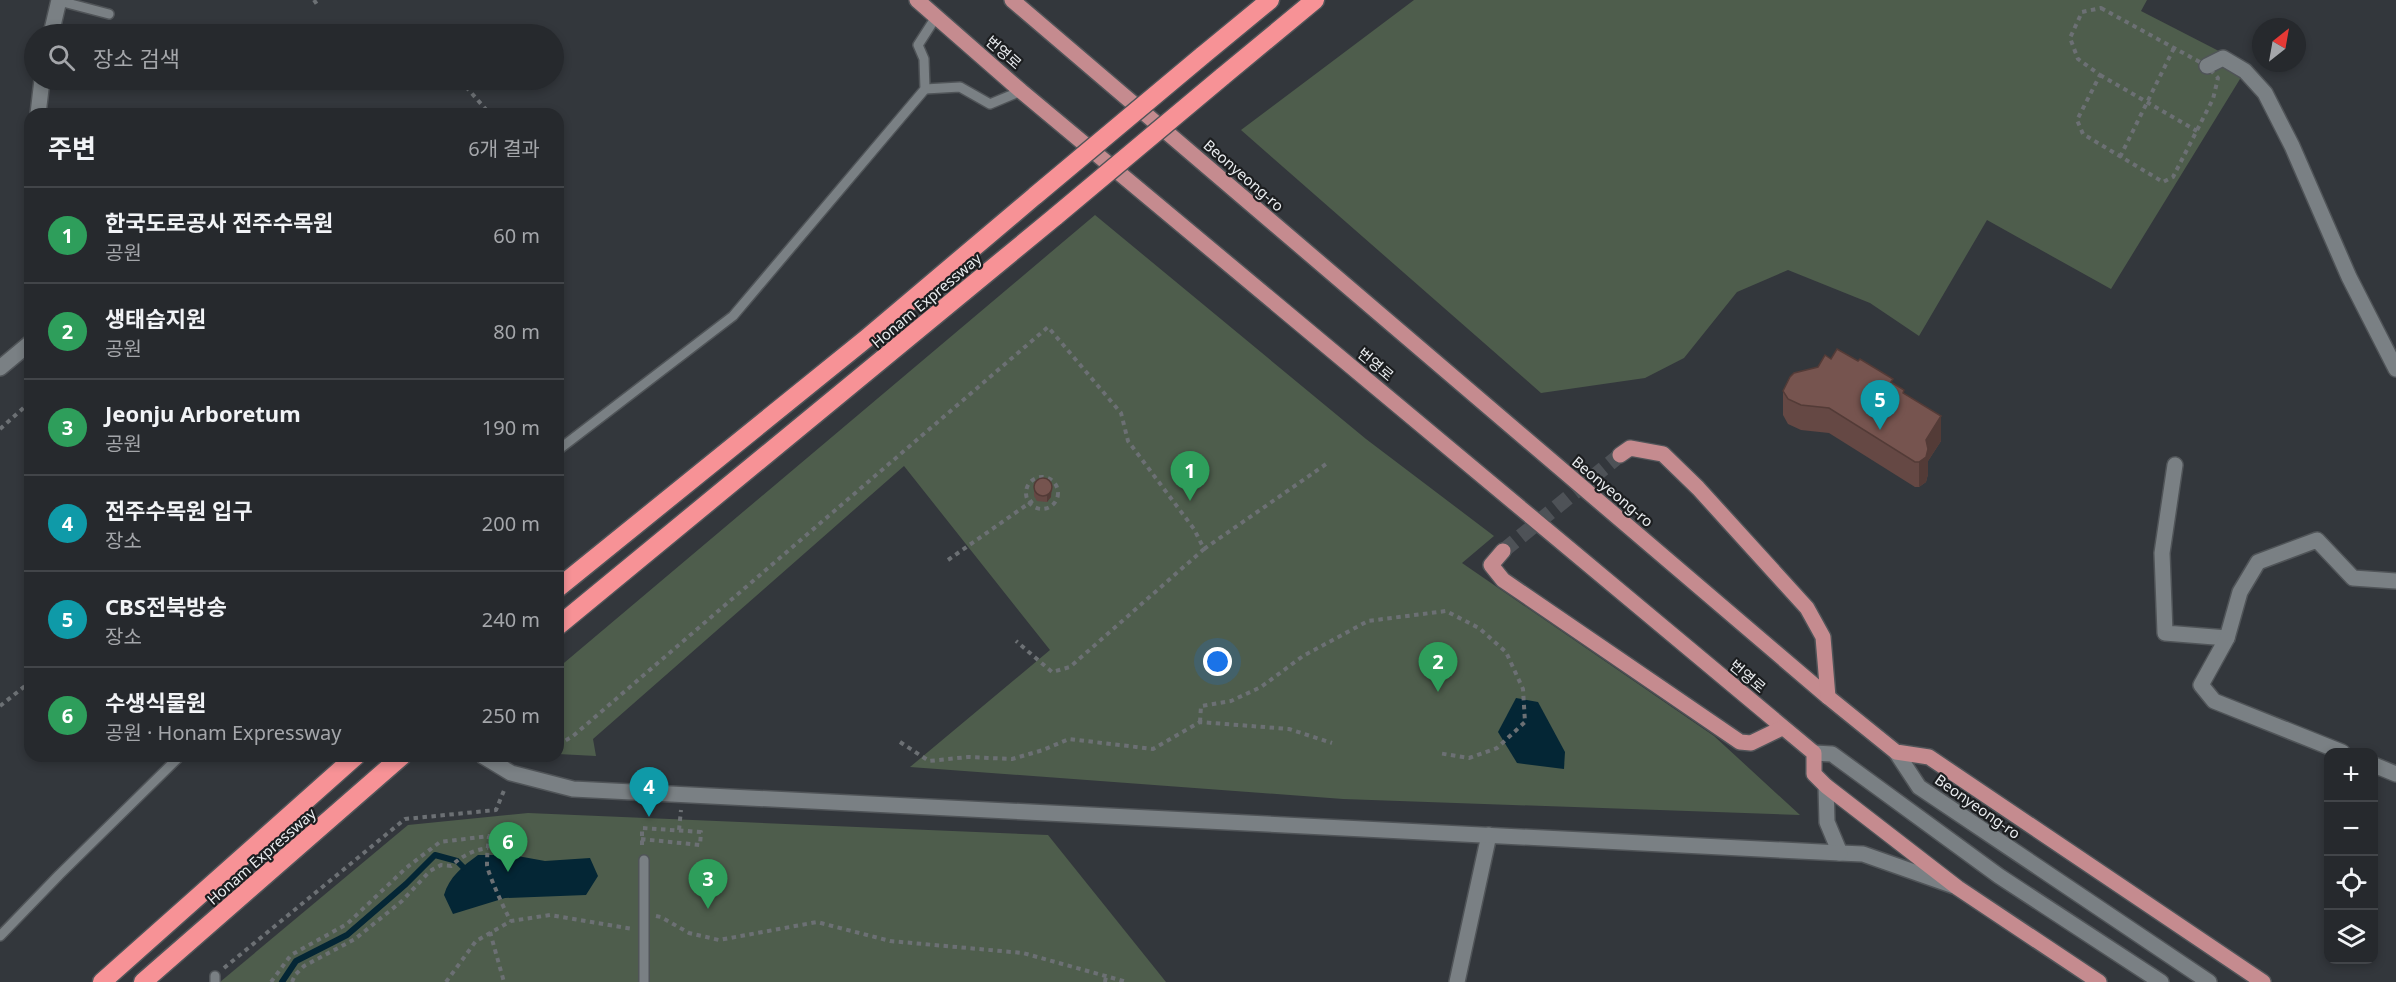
<!DOCTYPE html>
<html lang="ko">
<head>
<meta charset="utf-8">
<style>
  body { margin:0; font-family:"Noto Sans","Noto Sans KR",sans-serif; background:#2e3135; color:#f1f3f6 }
  .controls { position:absolute; right:18px; bottom:18px; display:grid; overflow:hidden; border-radius:12px; box-shadow:0 3px 9px #0003 }
  .controls button { width:54px; height:54px; display:grid; place-items:center; padding:0; border:0; border-bottom:2px solid #424549; background:#26292d; color:#f1f3f6; font:30px sans-serif }
  .compass { position:absolute; left:2252px; top:18px; width:54px; height:54px; border-radius:50%; background:#26292d; box-shadow:0 3px 9px #0003; rotate:31deg }
  .you { position:absolute; left:1218px; top:662px; width:21px; height:21px; margin:-15px; border:4px solid #fff; border-radius:50%; background:#1a73e8; box-shadow:0 0 0 9px #1a73e833 }
  .badge { display:grid; place-items:center; width:39px; height:39px; border-radius:50%; background:#66c4ef; color:#fff; font-size:20px; font-weight:700 }
  .pin { position:absolute; translate:-50% -50px; filter:drop-shadow(0 2px 3px #0008) }
  .pin::after { content:''; position:absolute; top:32px; width:21px; height:18px; background:inherit; clip-path:polygon(0 0,100% 0,50% 100%) }
  .list { margin:0; padding:0; list-style:none }
  h2 { display:flex; justify-content:space-between; align-items:center; height:78px; margin:0; padding:0 24px; font-size:26px }
  h2 small { font-size:20px; font-weight:400; color:#a4a6aa }
  .list li { display:grid; grid-template-columns:39px 1fr auto; gap:18px; align-items:center; box-sizing:border-box; height:96px; padding:0 24px; border-top:2px solid #424549 }
  .list b { display:block; font-size:22px; white-space:nowrap }
  .list p { margin:0; font-size:20px; white-space:nowrap; color:#a4a6aa }
  .list em { font-size:20px; font-style:normal; color:#a4a6aa }
  .icon { flex:none; width:33px; height:33px; fill:none; stroke:currentColor; stroke-width:2; stroke-linecap:round; stroke-linejoin:round }
  .map { position:relative; flex:none; width:2396px; height:982px; overflow:hidden }
  .search { position:absolute; background:#26292d; box-shadow:0 3px 9px #0003; left:24px; top:24px; width:540px; height:66px; display:flex; align-items:center; gap:15px; box-sizing:border-box; padding:0 21px; border-radius:33px; color:#a4a6aa; font-size:22px }
  .panel { position:absolute; background:#26292d; box-shadow:0 3px 9px #0003; left:24px; top:108px; width:540px; height:654px; border-radius:18px }
  .map>svg:first-child { display:block }
  .green { fill:#4e5d4c }
  .water { fill:#042635 }
  .lines { fill:none; stroke-linecap:round; stroke-linejoin:round }
  .stream { stroke:#042635; stroke-width:6 }
  .primary-tunnel { stroke:#4e5257; stroke-width:15; stroke-dasharray:15 8; stroke-linecap:butt }
  .lane-casing { stroke:#505458; stroke-width:12 }
  .street-casing { stroke:#505458; stroke-width:18 }
  .secondary-casing { stroke:#505458; stroke-width:18 }
  .primary-casing { stroke:#505458; stroke-width:18 }
  .highway-casing { stroke:#505458; stroke-width:21 }
  .path { stroke:#6c7074; stroke-width:4; stroke-dasharray:4.5 4.5; stroke-linecap:butt }
  .lane { stroke:#7a8084; stroke-width:9 }
  .street { stroke:#7a8084; stroke-width:15 }
  .secondary { stroke:#7a8084; stroke-width:15 }
  .primary { stroke:#c58b8f; stroke-width:15 }
  .highway { stroke:#f79296; stroke-width:18 }
  .highway-bridge-casing { stroke:#505458; stroke-width:21; stroke-linecap:butt }
  .highway-bridge { stroke:#f79296; stroke-width:18 }
  .wall { fill:#654844 }
  .shaded-wall { fill:#533b37 }
  .building { fill:#76544f; stroke:#533b37; stroke-width:1.5 }
  .labels { text-anchor:middle; dominant-baseline:central; stroke-width:4.5; stroke-linejoin:round; paint-order:stroke }
  .street-label { font-size:15px; fill:#e9ecef; stroke:#1c1e20 }
</style>
</head>
<body>
<div class="map">
<svg width="2396" height="982" viewBox="0 0 2396 982">
  <rect width="100%" height="100%" fill="#33373c"/>
  <!-- green -->
  <g class="green">
    <path d="M1414,0H2147L2141,11L2248,66L2111,289L1987,220L1919,336L1870,303L1788,270L1737,292L1684,358L1645,378L1541,393L1241,130Z"/>
    <path d="M1095,215L1366,439L1494,536L1462,563L1714,736L1800,815L1343,799L910,767L1050,650L904,466L593,739L596,756L558,754V668Z"/>
    <path d="M528,813L1048,835L1166,982H220L408,825Z"/>
  </g>
  <!-- water -->
  <g class="water">
    <path d="M1516,698L1538,702L1565,752L1564,769L1517,763L1498,732Z"/>
    <path d="M478,855H512L545,861L590,858L598,876L586,895L505,898L453,914L444,895C449,877 463,866 478,855Z"/>
  </g>
  <g class="lines">
    <!-- stream -->
    <path class="stream" d="M282,982L296,961L347,935L406,884L435,855L457,861L463,867"/>
    <!-- primary-tunnel -->
    <path class="primary-tunnel" d="M1503,551L1620,455"/>
    <!-- lane casing -->
    <g class="lane-casing">
      <g id="lane">
        <path d="M59,1L109,14"/>
        <path d="M925,89L960,87L990,104L1021,91"/>
        <path d="M558,450L733,316L925,89L924,59L918,45L936,17"/>
        <path d="M0,936L59,875L180,756"/>
        <path d="M215,976V982"/>
        <path d="M644,982V860"/>
      </g>
    </g>
    <!-- street casing -->
    <g class="street-casing">
      <g id="street">
        <path d="M2207,66L2223,58L2245,71L2265,93L2292,146L2349,277L2396,369"/>
        <path d="M2175,465L2162,553L2165,633L2227,638"/>
        <path d="M2342,752L2214,701L2201,685L2227,638L2240,592L2258,562L2317,540L2353,578L2396,581"/>
        <path d="M2374,765L2396,774"/>
        <path d="M1826,786L1827,822L1840,853L1863,854L1954,886"/>
        <path d="M1457,982L1489,835"/>
      </g>
    </g>
    <!-- secondary casing -->
    <g class="secondary-casing">
      <g id="secondary">
        <path d="M51,34L59,0"/>
        <path d="M38,114L42,80"/>
        <path d="M0,368L30,343"/>
        <path d="M1896,752L1919,787L2209,982"/>
        <path d="M1814,753L1832,754L1999,876L2161,982"/>
        <path d="M483,756L511,773L573,789L1840,853"/>
      </g>
    </g>
    <!-- primary casing -->
    <g class="primary-casing">
      <g id="primary">
        <path d="M917,0L1021,91L1814,753V774L1826,786L1958,888L2099,982"/>
        <path d="M1012,0L1828,697L1896,752L1929,757L2263,982"/>
        <path d="M1620,455L1630,448L1663,454L1698,488L1807,608L1823,637L1828,697"/>
        <path d="M1503,551L1491,565L1503,580L1740,742L1751,743L1782,728"/>
      </g>
    </g>
    <!-- highway casing -->
    <g class="highway-casing">
      <g id="highway">
        <path d="M1202,56L1270,0"/>
        <path d="M1222,77L1315,0"/>
        <path d="M558,588L867,338L1036,195"/>
        <path d="M558,626L1056,216"/>
        <path d="M102,982L356,756"/>
        <path d="M143,982L402,756"/>
      </g>
    </g>
    <!-- path -->
    <g class="path">
      <path d="M314,0L318,6"/>
      <path d="M2101,8L2207,66L2218,78L2213,99L2173,177L2163,182L2083,134L2077,120L2100,75L2078,59L2070,38L2082,12Z"/>
      <path d="M2100,75L2197,131"/>
      <path d="M460,80L490,114"/>
      <path d="M2120,157L2174,48"/>
      <path d="M0,429L30,402"/>
      <circle cx="1042" cy="493" r="16"/>
      <path d="M1204,549L1329,462"/>
      <path d="M948,560L1035,499"/>
      <path d="M0,706L30,682"/>
      <path d="M1200,722L1201,706L1231,701L1261,687L1303,656L1368,621L1446,611L1479,628L1506,652L1523,689L1525,722L1497,748L1469,758L1438,753"/>
      <path d="M900,742L929,761L968,757L1012,759L1043,750L1069,739L1153,749L1200,722L1289,729L1332,743"/>
      <path d="M558,745L573,736L1048,327L1121,413L1128,441L1194,529L1204,549L1070,667L1052,672L1016,641"/>
      <path d="M532,760L540,756"/>
      <path d="M679,830L681,810"/>
      <path d="M641,839L700,845L701,832L642,828V848"/>
      <path d="M656,916L661,917L689,933L719,940L817,922L890,941L1023,953L1127,982"/>
      <path d="M490,932L504,982"/>
      <path d="M224,968L405,819L496,810L505,788"/>
      <path d="M271,982L291,955L347,924L406,868L440,842L489,836C488,845 487,855 487,865C487,871 506,914 511,921"/>
      <path d="M292,982L295,975L304,966L355,939L402,901L430,871L441,865L451,866C462,856 473,850 488,848"/>
      <path d="M446,982L476,941L511,921L550,915L633,929"/>
      <path d="M1105,982L1106,976"/>
    </g>
    <!-- lane -->
    <use href="#lane" class="lane"/>
    <!-- street -->
    <use href="#street" class="street"/>
    <!-- secondary -->
    <use href="#secondary" class="secondary"/>
    <!-- primary -->
    <use href="#primary" class="primary"/>
    <!-- highway -->
    <use href="#highway" class="highway"/>
    <!-- highway-bridge casing -->
    <g class="highway-bridge-casing">
      <g id="highway-bridge">
        <path d="M1036,195L1202,56"/>
        <path d="M1056,216L1222,77"/>
      </g>
    </g>
    <!-- highway-bridge -->
    <use href="#highway-bridge" class="highway-bridge"/>
  </g>
  <!-- wall -->
  <g class="wall">
    <path d="M1831,359L1893,384L1904,393L1941,441L1928,461V474L1926,482L1919,487H1915L1829,433L1801,430L1788,424L1783,415V391L1818,367Z"/>
    <path d="M1034,489L1051,497L1047,502L1037,501L1034,496Z"/>
  </g>
  <!-- shaded-wall -->
  <g class="shaded-wall">
    <path d="M1941,416V441L1928,461V474L1926,482L1919,487V462L1926,440Z"/>
    <path d="M1052,484L1051,497L1047,502V495Z"/>
  </g>
  <!-- building -->
  <g class="building">
    <path d="M1837,349L1858,361L1860,359L1893,379L1891,382L1904,390L1903,393L1941,416L1926,440L1928,449L1926,457L1919,462H1915L1829,408L1801,405L1788,399L1783,391L1790,377L1794,373L1818,367L1825,355L1831,359Z"/>
    <circle cx="1043" cy="487" r="9"/>
  </g>
  <g class="labels">
    <!-- street labels -->
    <g class="street-label">
      <text transform="translate(1004 52) rotate(41)">번영로</text>
      <text transform="translate(1244 175) rotate(41)">Beonyeong-ro</text>
      <text transform="translate(926 300) rotate(-40)">Honam Expressway</text>
      <text transform="translate(1376 364) rotate(40)">번영로</text>
      <text transform="translate(1613 491) rotate(40)">Beonyeong-ro</text>
      <text transform="translate(1748 676) rotate(40)">번영로</text>
      <text transform="translate(1978 806) rotate(35)">Beonyeong-ro</text>
      <text transform="translate(261 856) rotate(-41)">Honam Expressway</text>
    </g>
  </g>
</svg>
<div class="controls">
<button>+</button>
<button>−</button>
<button><svg class="icon" aria-label="locate" viewBox="0 0 24 24"><circle cx="12" cy="12" r="6"/><path d="M12 2v4M12 18v4M2 12h4M18 12h4"/></svg></button>
<button><svg class="icon" aria-label="layers" viewBox="0 0 24 24"><path d="M12 4l9 5-9 5-9-5zM3 14l9 5 9-5"/></svg></button>
</div>
<svg class="compass" viewBox="-18 -18 36 36"><path d="M0-13l5 13h-10z" fill="#e53935"/><path d="M0 13l5-13h-10z" fill="#a4a6aa"/></svg>
<div class="you"></div>
<div class="pin badge" style="left:1190px;top:501px;background:#2e9e5b">1</div>
<div class="pin badge" style="left:1438px;top:692px;background:#2e9e5b">2</div>
<div class="pin badge" style="left:708px;top:909px;background:#2e9e5b">3</div>
<div class="pin badge" style="left:649px;top:817px;background:#0f9aa8">4</div>
<div class="pin badge" style="left:1880px;top:430px;background:#0f9aa8">5</div>
<div class="pin badge" style="left:508px;top:872px;background:#2e9e5b">6</div>
<div class="search"><svg class="icon" aria-label="search" viewBox="0 0 24 24"><circle cx="10" cy="10" r="6"/><path d="M15 15l6 6"/></svg>장소 검색</div>
<section class="panel">
<h2>주변<small>6개 결과</small></h2>
<ul class="list">
<li><span class="badge" style="background:#2e9e5b">1</span><div><b>한국도로공사 전주수목원</b><p>공원</p></div><em>60 m</em></li>
<li><span class="badge" style="background:#2e9e5b">2</span><div><b>생태습지원</b><p>공원</p></div><em>80 m</em></li>
<li><span class="badge" style="background:#2e9e5b">3</span><div><b>Jeonju Arboretum</b><p>공원</p></div><em>190 m</em></li>
<li><span class="badge" style="background:#0f9aa8">4</span><div><b>전주수목원 입구</b><p>장소</p></div><em>200 m</em></li>
<li><span class="badge" style="background:#0f9aa8">5</span><div><b>CBS전북방송</b><p>장소</p></div><em>240 m</em></li>
<li><span class="badge" style="background:#2e9e5b">6</span><div><b>수생식물원</b><p>공원 · Honam Expressway</p></div><em>250 m</em></li>
</ul>
</section>
</div>
</body>
</html>
